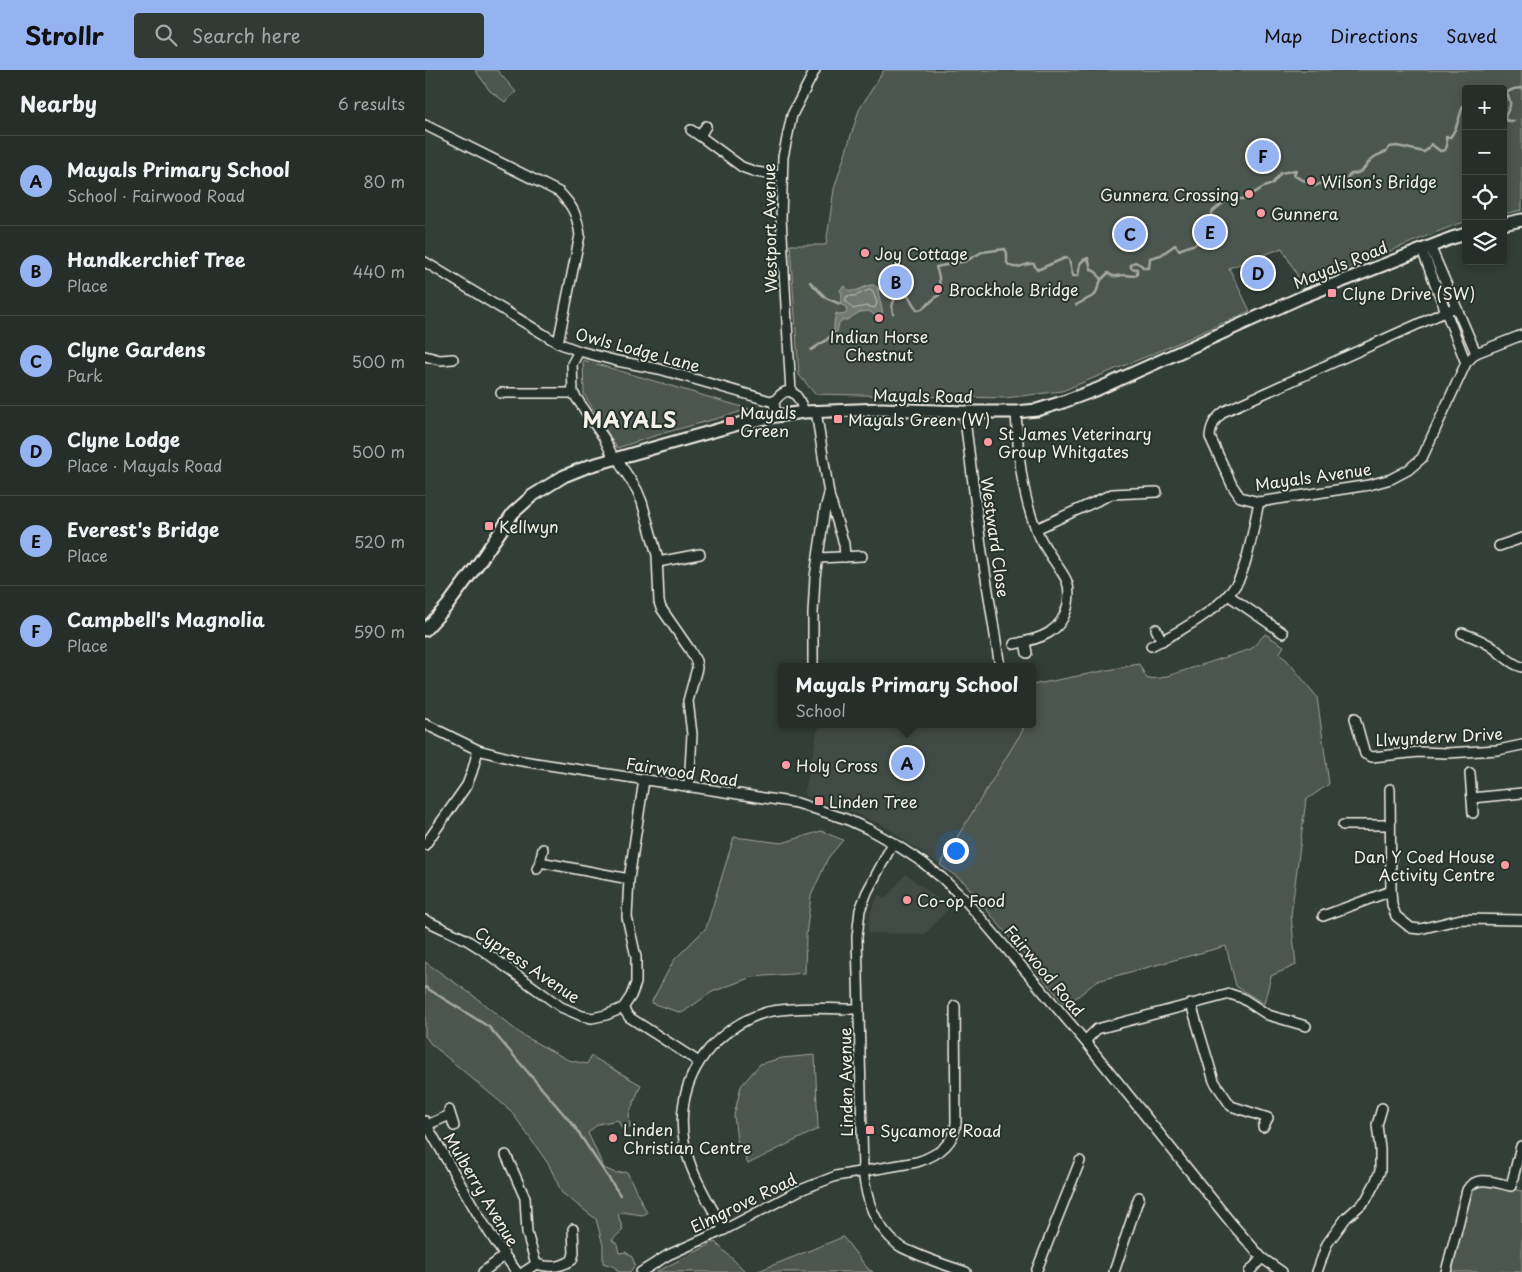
<!DOCTYPE html>
<html lang="en">
<head>
<meta charset="utf-8">
<style>
  body { margin:0; font-family:"Playpen Sans",sans-serif; background:#323a36; color:#f1f3f6 }
  .controls { position:absolute; right:15px; top:15px; display:grid; overflow:hidden; border-radius:5px; box-shadow:0 2px 8px #0003 }
  .controls button { width:45px; height:45px; display:grid; place-items:center; padding:0; border:0; border-bottom:1px solid #424a47; background:#262e2a; color:#f1f3f6; font:25px sans-serif }
  .you { position:absolute; left:530px; top:780px; width:18px; height:18px; margin:-12px; border:4px solid #fff; border-radius:50%; background:#1a73e8; box-shadow:0 0 0 8px #1a73e833 }
  .badge { display:grid; place-items:center; width:32px; height:32px; border-radius:50%; background:#95b2f1; color:#111; font-size:16px; font-weight:700 }
  .pin { position:absolute; translate:-50% -50%; border:2px solid #fff; box-shadow:0 1px 5px #0006 }
  .popup { position:absolute; left:353px; top:593px; width:258px; height:65px; box-sizing:border-box; display:grid; place-content:center; border-radius:5px; background:#262e2a; filter:drop-shadow(0 1px 4px #0005); font-size:16px; white-space:nowrap; color:#a4a8a8 }
  .popup b { font-size:19px; color:#f1f3f6 }
  .popup::after { content:''; position:absolute; left:50%; top:100%; margin-left:-10px; border:10px solid transparent; border-top-color:#262e2a }
  .list { margin:0; padding:0; list-style:none }
  h2 { display:flex; justify-content:space-between; align-items:center; height:65px; margin:0; padding:0 20px; font-size:21px }
  h2 small { font-size:16px; font-weight:400; color:#a4a8a8 }
  .list li { display:grid; grid-template-columns:32px 1fr auto; gap:15px; align-items:center; box-sizing:border-box; height:90px; padding:0 20px; border-top:1px solid #424a47 }
  .list b { display:block; font-size:19px; white-space:nowrap }
  .list p { margin:0; font-size:16px; white-space:nowrap; color:#a4a8a8 }
  .list em { font-size:16px; font-style:normal; color:#a4a8a8 }
  .icon { flex:none; width:28px; height:28px; fill:none; stroke:currentColor; stroke-width:2; stroke-linecap:round; stroke-linejoin:round }
  .map { position:relative; flex:none; width:1097px; height:1202px; overflow:hidden }
  header { display:flex; align-items:center; gap:30px; box-sizing:border-box; height:70px; padding:0 25px; background:#95b2f1; color:#111 }
  header strong { font-size:24px }
  nav { display:flex; gap:28px; margin-inline-start:auto; font-size:18px }
  .search { width:350px; height:45px; background:#323a36; display:flex; align-items:center; gap:12px; box-sizing:border-box; padding:0 18px; border-radius:5px; color:#a4a8a8; font-size:19px }
  main { display:flex }
  aside { flex:1; background:#262e2a }
  .map>svg:first-child { display:block }
  .built { fill:#404b44 }
  .green { fill:#4c564f; stroke:#a0a49c }
  .water { fill:#727972; stroke:#a6a9a1 }
  .lines { fill:none; stroke-linecap:round; stroke-linejoin:round }
  .shore { stroke:#c0c1b9; stroke-width:1 }
  .stream { stroke:#a6a9a1; stroke-width:2.5 }
  .minor-casing { stroke:#f4f1e8; stroke-width:12 }
  .major-casing { stroke:#f4f1e8; stroke-width:15 }
  .minor { stroke:#26332d; stroke-width:9 }
  .major { stroke:#26332d; stroke-width:11 }
  .poi-dot { fill:#ff9aa2; stroke:#26332d; stroke-width:2 }
  .labels { text-anchor:middle; dominant-baseline:central; stroke-width:4; stroke-linejoin:round; paint-order:stroke }
  .poi-label { font-size:16px; fill:#f4f1e8; stroke:#26332d; text-anchor:start }
  .street-label { font-size:16px; fill:#f4f1e8; stroke:#26332d }
  .district-label { font-size:21px; font-weight:bold; letter-spacing:1px; fill:#f4f1e8; stroke:#26332d }
</style>
</head>
<body>
<header>
<strong>Strollr</strong>
<div class="search"><svg class="icon" aria-label="search" viewBox="0 0 24 24"><circle cx="10" cy="10" r="6"/><path d="M15 15l6 6"/></svg>Search here</div>
<nav><a>Map</a><a>Directions</a><a>Saved</a></nav>
</header>
<main>
<aside>
<h2>Nearby<small>6 results</small></h2>
<ul class="list">
<li><span class="badge">A</span><div><b>Mayals Primary School</b><p>School · Fairwood Road</p></div><em>80 m</em></li>
<li><span class="badge">B</span><div><b>Handkerchief Tree</b><p>Place</p></div><em>440 m</em></li>
<li><span class="badge">C</span><div><b>Clyne Gardens</b><p>Park</p></div><em>500 m</em></li>
<li><span class="badge">D</span><div><b>Clyne Lodge</b><p>Place · Mayals Road</p></div><em>500 m</em></li>
<li><span class="badge">E</span><div><b>Everest's Bridge</b><p>Place</p></div><em>520 m</em></li>
<li><span class="badge">F</span><div><b>Campbell's Magnolia</b><p>Place</p></div><em>590 m</em></li>
</ul>
</aside>
<div class="map">
<svg width="1097" height="1202" viewBox="0 0 1097 1202">
  <rect width="100%" height="100%" fill="#323e38"/>
  <filter id="ink" filterUnits="userSpaceOnUse"><feTurbulence type="fractalNoise" baseFrequency=".02" numOctaves="2"/><feDisplacementMap in="SourceGraphic" scale="10" xChannelSelector="R" yChannelSelector="G"/><feConvolveMatrix kernelMatrix="1 2 1 2 8 2 1 2 1" color-interpolation-filters="sRGB"/></filter>
  <g filter="url(#ink)">
    <!-- built -->
    <g class="built">
      <path d="M394,654H597L598,660L515,795L458,755L414,736L379,726Z"/>
      <path d="M481,804L524,838L500,864L443,863V854L447,837L454,824L460,829Z"/>
    </g>
    <!-- green -->
    <g class="green">
      <path d="M50,0H72L91,22L80,32L65,21Z"/>
      <path d="M459,0H1097V140L1078,144V19H1041V152L1032,154L878,216L857,178L804,198L825,241L730,283L637,321L580,328L390,324L374,305L365,175H401L409,119L434,40Z"/>
      <path d="M158,290L324,339L301,346L239,363L192,378L159,324Z"/>
      <path d="M840,564L859,576L854,584L862,590L892,627L904,714L881,730L866,845L871,895L846,906L839,934L811,916L801,876L672,911L641,936L539,812L515,795L598,660L597,654H607V615L714,594L722,609L736,608L826,579Z"/>
      <path d="M396,761L418,770L403,788L386,826L381,865L380,903L327,907L287,922L257,943L226,933L249,890L281,858L309,767L357,773Z"/>
      <path d="M0,892L49,926L97,965L143,990L162,994L166,986L216,1015L204,1044L205,1058L197,1059L193,1050L173,1054L163,1063L179,1098L190,1103L202,1102L222,1143L217,1145L197,1142L193,1145L198,1160L187,1170L192,1174L194,1183L201,1182L207,1187L210,1195L205,1202H193L190,1197L178,1193V1175L171,1149L137,1123L124,1095L86,1041L6,974L0,966Z"/>
      <path d="M390,985L393,1059L323,1094L312,1070L309,1046L316,1016L335,994L357,988Z"/>
      <path d="M1058,1112L1097,1121V1202H1027L1046,1121Z"/>
      <path d="M418,1167L443,1199L448,1202H331Z"/>
      <path d="M290,1172L321,1202H231Z"/>
    </g>
    <!-- water -->
    <path class="water" d="M445,215H449L453,218C453,227 458,237 458,249H455L444,241L435,242L422,250H418L414,253L412,262L409,263V253L411,243L417,245L422,243L421,237L415,234L417,224L415,220L419,216C427,226 435,218 445,215Z"/>
    <g class="lines">
      <!-- shore -->
      <path class="shore" d="M445,220L448,222L452,233L450,238L441,236L428,239L420,230L422,226H429Z"/>
      <!-- stream -->
      <g class="stream">
        <path d="M1081,22C1089,37 1084,36 1079,49L1084,51H1089"/>
        <path d="M1078,24L1089,19L1097,18"/>
        <path d="M676,210L683,203C690,209 692,205 699,205C705,205 706,207 712,205V199L706,198V194L710,192L716,195L719,198H724L725,188L736,185L750,175L754,180C769,173 782,174 786,156H794L795,153L786,145L788,141L803,129H818L839,117L847,114L856,103L871,100L869,105C875,111 884,110 890,116C906,108 906,114 921,116L923,107L926,104C941,104 940,92 951,86C955,84 959,83 962,81L964,77L972,76L999,82L1003,79L1006,74L1015,81L1020,80L1022,76L1021,67H1025C1033,59 1034,44 1039,34H1041"/>
        <path d="M385,212L401,228L415,234"/>
        <path d="M453,219H462L471,225L467,236L468,244"/>
        <path d="M471,225L483,226L492,240L497,239L515,224L514,207L511,197L541,191L557,182L580,179L582,183V193C591,203 599,192 609,194L612,200L640,188L644,189L648,206H653C655,197 652,192 663,188L666,199L672,203L676,210L670,225L651,235"/>
        <path d="M386,280L400,271L409,263"/>
        <path d="M0,917L64,957L149,1056L195,1125"/>
      </g>
      <!-- minor casing -->
      <g class="minor-casing">
        <g id="minor">
          <path d="M0,55L134,122C148,136 152,145 155,165L133,273"/>
          <path d="M281,56L275,66L317,97L331,102L357,106"/>
          <path d="M266,60L275,66"/>
          <path d="M1005,176L1051,283"/>
          <path d="M997,180L1041,293"/>
          <path d="M0,192L133,273L154,281L192,291L234,299L349,332"/>
          <path d="M1031,237L800,341C791,348 786,354 785,367L807,415L815,427L834,432L944,415L966,409L983,400L997,388L1041,293L1051,283L1097,265"/>
          <path d="M154,281L147,294L148,323L179,368L189,389"/>
          <path d="M0,286L15,290L28,289"/>
          <path d="M366,322L356,148L358,87L367,45L390,0"/>
          <path d="M76,323H148"/>
          <path d="M539,342L556,476L575,597"/>
          <path d="M351,346L349,332C364,312 373,323 379,342"/>
          <path d="M193,388L197,397L212,420L217,432L232,485L234,532L236,538L265,580L271,591L272,598L263,631L267,664L264,717"/>
          <path d="M404,425L419,474L420,487"/>
          <path d="M611,459L687,424L732,422"/>
          <path d="M1074,476L1097,468"/>
          <path d="M393,488L437,486"/>
          <path d="M233,492L275,484"/>
          <path d="M803,525L858,563"/>
          <path d="M731,559L737,571"/>
          <path d="M1037,563C1049,567 1060,571 1070,579C1079,586 1086,594 1097,597"/>
          <path d="M600,572L602,583"/>
          <path d="M589,574C615,569 637,563 643,534C644,527 645,519 642,512C640,506 635,500 632,495C624,484 616,471 611,459C596,422 593,381 591,342"/>
          <path d="M726,576C752,563 797,539 812,513C823,494 829,454 834,432"/>
          <path d="M388,593V543L390,507L400,439L404,424L391,341"/>
          <path d="M930,648L940,684L947,687L994,682L1022,683L1073,680L1097,675"/>
          <path d="M0,654L53,680L91,690L372,733L421,749L443,759L468,773L497,792L517,808L541,831L660,971L807,1154L837,1188L857,1202"/>
          <path d="M1045,703L1048,743"/>
          <path d="M965,719L966,821L967,835L971,846L986,858L995,859L1036,849L1097,850"/>
          <path d="M1047,728L1097,723"/>
          <path d="M918,755H965"/>
          <path d="M468,773L442,822L435,840L432,867L438,1100C441,1130 449,1155 473,1175C477,1178 482,1180 487,1182C504,1190 523,1196 541,1202"/>
          <path d="M0,775L42,715L47,702L53,680"/>
          <path d="M115,792L118,779"/>
          <path d="M112,799L115,792L204,809"/>
          <path d="M898,846L966,821"/>
          <path d="M0,850L40,869L56,879L136,937L157,946L167,948L181,945L198,938L206,926L211,913V887L202,847L204,809L219,710"/>
          <path d="M766,934L789,1011L806,1036L843,1048L838,1057"/>
          <path d="M198,938L204,947L274,992"/>
          <path d="M660,971L672,959L805,924L817,928L843,945L881,956"/>
          <path d="M24,1040L29,1056"/>
          <path d="M0,1051L8,1066C35,1112 59,1160 92,1202"/>
          <path d="M2,1055L25,1045"/>
          <path d="M81,1085L100,1128L102,1163L111,1194"/>
          <path d="M299,1160C288,1139 274,1118 266,1096C250,1055 256,1011 285,978C301,961 320,948 342,942C368,936 407,939 434,939"/>
          <path d="M58,1202L79,1186"/>
          <path d="M99,1202L111,1194C124,1198 135,1198 147,1190L149,1183L148,1159"/>
          <path d="M216,1202L243,1185L299,1160L373,1121L411,1106L492,1092C511,1086 529,1075 531,1053L530,936"/>
          <path d="M611,1202L655,1091"/>
          <path d="M689,1202L714,1127"/>
          <path d="M824,1202L837,1188"/>
          <path d="M892,1202L902,1174L921,1148L941,1130L950,1113L955,1101V1079L952,1055L957,1038"/>
          <path d="M1021,1202L1042,1120C1051,1104 1071,1113 1086,1116L1096,1076"/>
        </g>
      </g>
      <!-- major casing -->
      <g class="major-casing">
        <g id="major">
          <path d="M1078,154L1097,150"/>
          <path d="M0,560L22,536L53,494L88,443L107,426L139,406L164,396L317,353L351,346L379,342L457,339L539,342H591L612,340L638,332L673,319L877,227L1027,168L1041,164"/>
        </g>
      </g>
      <!-- minor -->
      <use href="#minor" class="minor"/>
      <!-- major -->
      <use href="#major" class="major"/>
    </g>
  </g>
  <!-- markers -->
  <g class="poi-dot">
    <circle cx="886" cy="111" r="5"/>
    <circle cx="824" cy="124" r="5"/>
    <circle cx="836" cy="143" r="5"/>
    <circle cx="440" cy="183" r="5"/>
    <circle cx="513" cy="219" r="5"/>
    <rect x="902" y="218" width="10" height="10" rx="2.5"/>
    <circle cx="454" cy="248" r="5"/>
    <rect x="408" y="344" width="10" height="10" rx="2.5"/>
    <rect x="300" y="346" width="10" height="10" rx="2.5"/>
    <circle cx="563" cy="372" r="5"/>
    <rect x="59" y="451" width="10" height="10" rx="2.5"/>
    <circle cx="361" cy="695" r="5"/>
    <rect x="389" y="726" width="10" height="10" rx="2.5"/>
    <circle cx="1080" cy="795" r="5"/>
    <circle cx="482" cy="830" r="5"/>
    <rect x="440" y="1055" width="10" height="10" rx="2.5"/>
    <circle cx="188" cy="1068" r="5"/>
  </g>
  <g class="labels">
    <!-- poi labels -->
    <g class="poi-label">
      <text x="896" y="111">Wilson's Bridge</text>
      <text x="814" y="124" text-anchor="end">Gunnera Crossing</text>
      <text x="846" y="143">Gunnera</text>
      <text x="450" y="183">Joy Cottage</text>
      <text x="523" y="219">Brockhole Bridge</text>
      <text x="917" y="223">Clyne Drive (SW)</text>
      <text x="454" y="266" text-anchor="middle">Indian Horse<tspan x="454" dy="18">Chestnut</tspan></text>
      <text x="315" y="342">Mayals<tspan x="315" dy="18">Green</tspan></text>
      <text x="423" y="349">Mayals Green (W)</text>
      <text x="573" y="363">St James Veterinary<tspan x="573" dy="18">Group Whitgates</tspan></text>
      <text x="74" y="456">Kellwyn</text>
      <text x="371" y="695">Holy Cross</text>
      <text x="404" y="731">Linden Tree</text>
      <text x="1070" y="786" text-anchor="end">Dan Y Coed House<tspan x="1070" dy="18">Activity Centre</tspan></text>
      <text x="492" y="830">Co-op Food</text>
      <text x="198" y="1059">Linden<tspan x="198" dy="18">Christian Centre</tspan></text>
      <text x="455" y="1060">Sycamore Road</text>
    </g>
    <!-- street labels -->
    <g class="street-label">
      <text transform="translate(344 158) rotate(-91)">Westport Avenue</text>
      <text transform="translate(915 194) rotate(-22)">Mayals Road</text>
      <text transform="translate(213 279) rotate(15)">Owls Lodge Lane</text>
      <text transform="translate(498 325) rotate(1)">Mayals Road</text>
      <text transform="translate(888 406) rotate(-8)">Mayals Avenue</text>
      <text transform="translate(571 467) rotate(82)">Westward Close</text>
      <text transform="translate(1014 666) rotate(-3)">Llwynderw Drive</text>
      <text transform="translate(257 701) rotate(9)">Fairwood Road</text>
      <text transform="translate(103 894) rotate(34)">Cypress Avenue</text>
      <text transform="translate(620 900) rotate(50)">Fairwood Road</text>
      <text transform="translate(420 1012) rotate(-91)">Linden Avenue</text>
      <text transform="translate(57 1119) rotate(59)">Mulberry Avenue</text>
      <text transform="translate(318 1132) rotate(-26)">Elmgrove Road</text>
    </g>
    <!-- district labels -->
    <g class="district-label">
      <text x="205" y="349">MAYALS</text>
    </g>
  </g>
</svg>
<div class="controls">
<button>+</button>
<button>−</button>
<button><svg class="icon" aria-label="locate" viewBox="0 0 24 24"><circle cx="12" cy="12" r="6"/><path d="M12 2v4M12 18v4M2 12h4M18 12h4"/></svg></button>
<button><svg class="icon" aria-label="layers" viewBox="0 0 24 24"><path d="M12 4l9 5-9 5-9-5zM3 14l9 5 9-5"/></svg></button>
</div>
<div class="you"></div>
<div class="pin badge" style="left:482px;top:693px">A</div>
<div class="popup"><b>Mayals Primary School</b>School</div>
<div class="pin badge" style="left:471px;top:212px">B</div>
<div class="pin badge" style="left:705px;top:164px">C</div>
<div class="pin badge" style="left:833px;top:203px">D</div>
<div class="pin badge" style="left:785px;top:162px">E</div>
<div class="pin badge" style="left:838px;top:86px">F</div>
</div>
</main>
</body>
</html>
